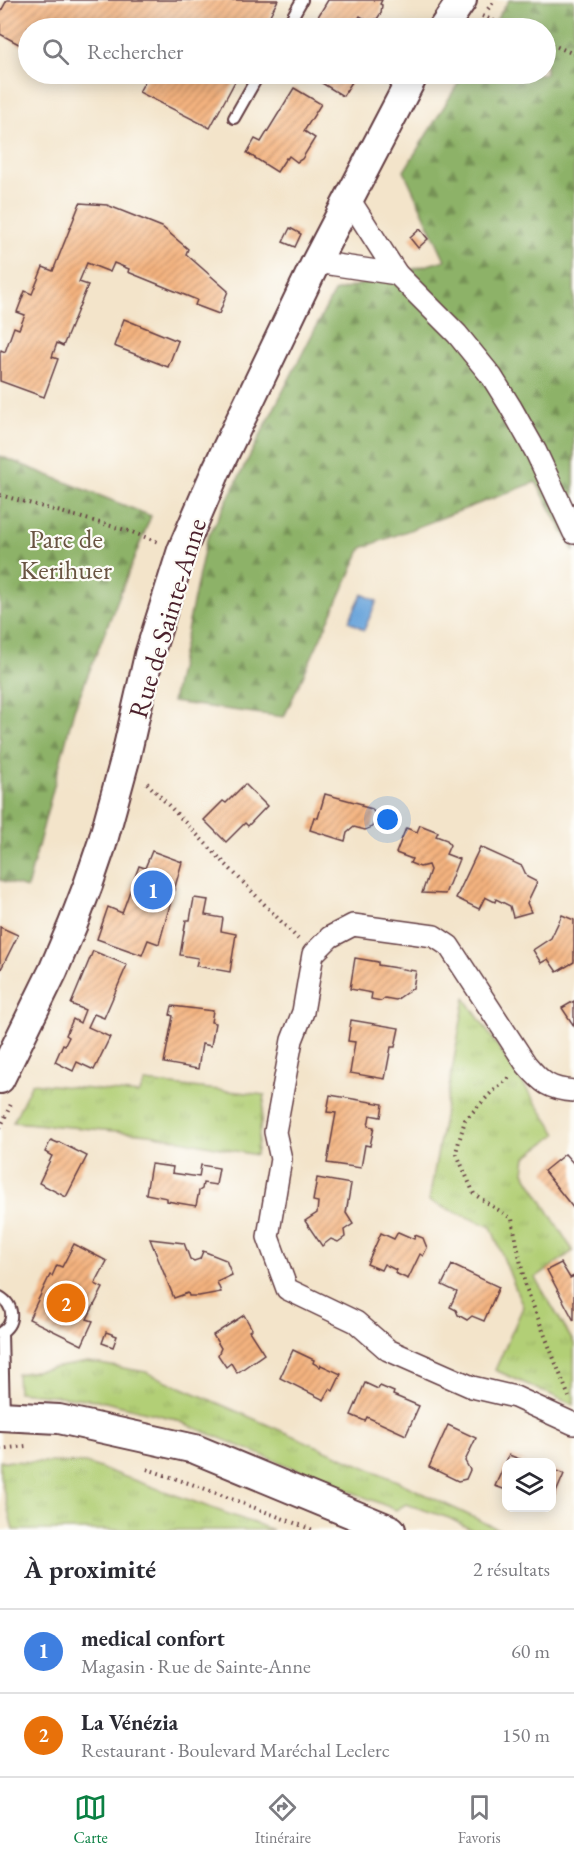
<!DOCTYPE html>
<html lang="fr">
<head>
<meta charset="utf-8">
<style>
  body { margin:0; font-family:"EB Garamond",serif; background:#f2f2f3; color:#2b2b33 }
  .controls { position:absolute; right:18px; bottom:18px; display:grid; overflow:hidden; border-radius:12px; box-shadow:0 3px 15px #0003 }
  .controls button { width:54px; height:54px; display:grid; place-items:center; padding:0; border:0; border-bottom:2px solid #e1e1e2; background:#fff; color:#2b2b33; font:30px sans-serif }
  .you { position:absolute; left:388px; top:820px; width:21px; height:21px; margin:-15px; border:4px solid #fff; border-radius:50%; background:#1a73e8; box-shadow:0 0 0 9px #1a73e833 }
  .badge { display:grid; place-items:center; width:39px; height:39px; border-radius:50%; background:#0b8043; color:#fff; font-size:20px; font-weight:700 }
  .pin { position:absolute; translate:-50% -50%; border:3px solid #fff; box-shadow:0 2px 6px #0006 }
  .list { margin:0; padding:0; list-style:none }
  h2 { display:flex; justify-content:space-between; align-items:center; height:78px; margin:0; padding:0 24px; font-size:26px }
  h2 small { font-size:20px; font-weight:400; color:#7c7c81 }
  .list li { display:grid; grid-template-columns:39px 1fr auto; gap:18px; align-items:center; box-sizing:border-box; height:84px; padding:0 24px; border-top:2px solid #e1e1e2 }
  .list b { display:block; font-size:22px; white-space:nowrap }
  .list p { margin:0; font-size:20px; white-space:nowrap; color:#7c7c81 }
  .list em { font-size:20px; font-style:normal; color:#7c7c81 }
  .icon { flex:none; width:33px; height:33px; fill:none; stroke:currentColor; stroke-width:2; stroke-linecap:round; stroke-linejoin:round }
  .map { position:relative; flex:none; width:574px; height:1530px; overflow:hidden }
  .search { position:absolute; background:#fff; box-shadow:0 3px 15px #0003; left:18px; right:18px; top:18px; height:66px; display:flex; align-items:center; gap:15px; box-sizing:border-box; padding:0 21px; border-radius:33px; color:#7c7c81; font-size:22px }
  .sheet { height:246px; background:#fff }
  nav { display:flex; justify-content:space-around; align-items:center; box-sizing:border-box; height:84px; border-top:2px solid #e1e1e2; background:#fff; font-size:16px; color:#7c7c81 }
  nav a { display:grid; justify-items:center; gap:3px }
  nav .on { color:#0b8043 }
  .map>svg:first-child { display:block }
  .grass { fill:url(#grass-tufts); stroke:#7e7750; stroke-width:1.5 }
  .forest { fill:url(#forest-firs); stroke:#6c6849; stroke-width:1.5 }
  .water { fill:#6aa5db; stroke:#5a6283; stroke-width:1.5 }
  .building { fill:url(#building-hatch) }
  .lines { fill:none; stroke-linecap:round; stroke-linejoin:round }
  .lane-casing { stroke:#633d43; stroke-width:14 }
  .street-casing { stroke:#633d43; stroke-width:24 }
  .secondary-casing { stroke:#633d43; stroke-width:32 }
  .path { stroke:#633d43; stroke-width:4; stroke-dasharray:1.5 4.5; stroke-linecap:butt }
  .lane { stroke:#fff; stroke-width:10 }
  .street { stroke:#fff; stroke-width:21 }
  .secondary { stroke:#fff; stroke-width:28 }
  .labels { text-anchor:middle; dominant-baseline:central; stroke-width:4.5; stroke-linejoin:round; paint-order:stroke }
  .park-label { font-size:27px; fill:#695442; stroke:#fdfcf7 }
  .street-label { font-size:27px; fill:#4a1f2b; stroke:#fdfcf7 }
</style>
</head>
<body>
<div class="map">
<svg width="574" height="1530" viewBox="0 0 574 1530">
  <defs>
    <pattern id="grass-tufts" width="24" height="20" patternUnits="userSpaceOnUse" patternTransform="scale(1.5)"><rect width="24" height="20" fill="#b2cf76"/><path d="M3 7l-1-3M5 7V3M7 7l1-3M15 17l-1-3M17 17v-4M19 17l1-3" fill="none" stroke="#9bb166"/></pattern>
    <pattern id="forest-firs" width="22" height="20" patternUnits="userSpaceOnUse" patternTransform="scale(1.5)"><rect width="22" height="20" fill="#8db267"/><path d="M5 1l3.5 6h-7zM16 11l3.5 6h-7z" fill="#759055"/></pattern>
    <pattern id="building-hatch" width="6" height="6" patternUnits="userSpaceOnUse" patternTransform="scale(1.5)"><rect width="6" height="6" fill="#f4b37f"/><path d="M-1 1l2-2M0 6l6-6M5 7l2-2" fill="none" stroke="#c89168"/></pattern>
  </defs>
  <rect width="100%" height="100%" fill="#fdfcf7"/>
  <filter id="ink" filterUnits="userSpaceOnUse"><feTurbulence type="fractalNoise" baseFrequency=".0167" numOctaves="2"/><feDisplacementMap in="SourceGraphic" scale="12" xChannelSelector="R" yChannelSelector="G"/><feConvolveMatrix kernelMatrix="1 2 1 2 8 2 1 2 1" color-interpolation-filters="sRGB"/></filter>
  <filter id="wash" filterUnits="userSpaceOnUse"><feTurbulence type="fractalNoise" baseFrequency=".008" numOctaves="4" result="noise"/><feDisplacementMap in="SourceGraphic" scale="24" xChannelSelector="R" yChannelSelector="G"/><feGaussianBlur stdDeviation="1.35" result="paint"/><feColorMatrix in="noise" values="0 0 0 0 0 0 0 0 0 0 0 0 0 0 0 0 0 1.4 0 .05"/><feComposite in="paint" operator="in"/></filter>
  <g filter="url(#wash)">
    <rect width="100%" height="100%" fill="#f3e4ca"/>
    <!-- grass -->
    <g class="grass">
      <path d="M465,998L557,1134L526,1157L524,1172L573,1251L535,1278L574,1343V1405L495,1370L523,1307L491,1227L429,1201Z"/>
      <path d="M145,1082L265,1095L256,1155L150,1134L13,1122L32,1083L139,1094Z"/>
      <path d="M88,1362L146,1372L397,1481L500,1530H472L449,1518L406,1504L396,1510L171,1418L97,1400L18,1392L17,1374Z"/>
      <path d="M0,1461L86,1463L273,1530H13L0,1476Z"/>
    </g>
    <!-- forest -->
    <g class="forest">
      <path d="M509,0H574V552L536,482L362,548L284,717L172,702L206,541L334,292L445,260L404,171L464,74H546V28H491Z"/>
      <path d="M0,456L151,516L74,710L27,888L0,880Z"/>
    </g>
    <!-- water -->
    <path class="water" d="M362,594L377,601L364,630L349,621Z"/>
    <g id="blocks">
      <!-- building -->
      <g class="building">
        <path d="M7,0H278L263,28H28V49L0,34V13Z"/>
        <path d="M328,0H382L380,4L382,5L381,13L377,19L368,21L360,16L352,28H330L316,20Z"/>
        <path d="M149,74H239L210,128L139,92Z"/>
        <path d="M307,74H339L352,82L343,96Z"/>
        <path d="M294,88L321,104L304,131L315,138L302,159L297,162L289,156L287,159L286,158L277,172L247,153L255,139L261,142Z"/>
        <path d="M80,203L107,205L162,227L188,249L186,254L228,291L219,314L195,305L197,300L128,272L129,269L114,263L110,272L87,263L79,282L88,285L63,346L57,343L52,357L58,359L44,397L0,381V353L1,350L5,352L14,327L19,329L25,315L17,312L25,291L32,294L43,267L53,271Z"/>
        <path d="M290,228L301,234L295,247L283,242Z"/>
        <path d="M420,229L428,239L418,248L410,238Z"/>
        <path d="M124,319L178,341L168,367L114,346Z"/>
        <path d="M245,784L267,806L248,826L245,823L226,842L204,820L223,801L226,803Z"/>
        <path d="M325,794L362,804L361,806L372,809L376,816L372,827L365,830L354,827L347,833L345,841L310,830L314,817L318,818Z"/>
        <path d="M420,825L438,832L436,836L447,840L450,845L446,854L459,859L445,894L422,893L430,870L428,865L420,867L410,863L412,859L396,853L406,828L417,832Z"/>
        <path d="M480,847L522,866L527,877L537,882L527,903L531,912L513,917L510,906L496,899L495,902L485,897L479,909L456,898Z"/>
        <path d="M152,851L182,862L159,944L148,940L142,955L97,939L108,907L122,913L139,866L145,868Z"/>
        <path d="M194,898L208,900L205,915L223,918L221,931L236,934L230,972L196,966L198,958L180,955L186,920H190Z"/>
        <path d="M562,915L574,920V962L557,972L548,959L541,963L533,950L551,938Z"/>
        <path d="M0,927L18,935L0,971Z"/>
        <path d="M93,951L127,965L104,1018L94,1014L88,1027L110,1037L94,1070L77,1062L73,1071L55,1062L63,1044L65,1045L69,1037L66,1035L73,1019L80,1023L85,1010L71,1004Z"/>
        <path d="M355,958L378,962V965L416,971L413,988L396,1000L385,998L381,1001L371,999L372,993L350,989Z"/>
        <path d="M574,1001V1026L562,1008Z"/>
        <path d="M172,1006L213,1011L211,1022L215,1023L211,1046L202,1044L198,1069L164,1063L173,1016L170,1015Z"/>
        <path d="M351,1020L399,1028L395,1047H391L385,1079L350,1073L355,1042L348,1041Z"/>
        <path d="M330,1095L383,1104L381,1117L370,1115L368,1126L374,1127L370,1146L365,1145L361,1168L327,1163L336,1113L327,1112Z"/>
        <path d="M51,1140L58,1143L59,1142L87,1156L66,1197L39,1183L52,1156L45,1152Z"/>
        <path d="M565,1154L574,1164V1209L544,1171Z"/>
        <path d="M151,1164L173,1167L172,1173L199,1177L201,1165L219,1168L216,1185L203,1183L202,1189L199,1191L196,1206L167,1201V1198L146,1194Z"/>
        <path d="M317,1178L351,1184L346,1213L353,1224L344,1230L345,1237L338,1242L331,1239L322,1246L305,1221L317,1213L318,1202L313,1201Z"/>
        <path d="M398,1232L414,1239L415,1235L423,1238L427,1248L423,1256L420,1254L408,1279L395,1273L396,1270L384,1264L381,1270L367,1264L381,1233L394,1239Z"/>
        <path d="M150,1239L184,1243L190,1259L194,1261L200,1259L203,1251L226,1260L232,1275L217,1282L221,1292L199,1296H189L188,1293L174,1298Z"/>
        <path d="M74,1244L107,1261L95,1284L103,1288L87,1319L93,1321L82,1345L29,1319L50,1275L52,1276L57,1265L62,1267Z"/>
        <path d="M561,1263L570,1278L574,1276V1321L547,1270Z"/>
        <path d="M452,1265L499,1287L484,1321L472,1316L467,1320L458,1315L456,1310L450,1307L457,1292L442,1285Z"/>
        <path d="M244,1315L252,1329L249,1331L264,1354L237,1373L231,1363L226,1367L218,1355L221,1348L213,1335Z"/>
        <path d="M106,1332L117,1336L113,1347L102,1343Z"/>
        <path d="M293,1350L314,1360L313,1363L320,1367L321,1365L341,1374L333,1391L330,1389L324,1400L280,1378Z"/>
        <path d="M365,1383L378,1389L380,1386L394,1392L393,1395L419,1406L406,1435L367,1417L365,1421L351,1415Z"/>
        <path d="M448,1425L476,1438L465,1461L470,1470L466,1479L458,1481L429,1467Z"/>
        <path d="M509,1455L527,1462H506V1490L495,1486Z"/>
        <path d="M552,1469L564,1474L552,1502Z"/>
      </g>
    </g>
  </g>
  <g filter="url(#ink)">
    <use href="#blocks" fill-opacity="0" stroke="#633d43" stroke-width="1.5"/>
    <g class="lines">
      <!-- lane casing -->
      <g class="lane-casing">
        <g id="lane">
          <path d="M286,28L302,0"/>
          <path d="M234,118L259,74"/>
          <path d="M0,1297C15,1306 15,1324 0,1333"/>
          <path d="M2,1333L4,1415"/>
        </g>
      </g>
      <!-- street casing -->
      <g class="street-casing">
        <g id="street">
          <path d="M349,199L397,274L457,334L492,377L510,406L536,452L574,533"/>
          <path d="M316,262L397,274"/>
          <path d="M574,1091C549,1089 542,1083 526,1064L449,946L434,936L353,925L330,937L313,954L303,1012L292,1040L275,1132L281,1159L268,1237L287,1289L356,1322L388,1350L472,1387L515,1397L574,1424"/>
        </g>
      </g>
      <!-- secondary casing -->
      <g class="secondary-casing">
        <g id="secondary">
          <path d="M443,28L462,0"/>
          <path d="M0,1079L53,971L73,924L88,885L102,844L125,760L149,655L182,550L216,471L316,262L414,74"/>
          <path d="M0,1416L59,1419L195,1449L391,1530"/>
        </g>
      </g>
      <!-- path -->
      <g class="path">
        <path d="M488,9L495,0"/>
        <path d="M482,16L512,28"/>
        <path d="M546,42L574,54"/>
        <path d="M0,495L129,531L158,542"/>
        <path d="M147,783L298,939"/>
        <path d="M509,1078L491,1093L465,1120L456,1152L474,1194L512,1219L525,1285L569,1397"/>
        <path d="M0,1128L12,1102"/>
        <path d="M0,1449L26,1446"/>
        <path d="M147,1469L200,1487L313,1530"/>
      </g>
      <!-- lane -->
      <use href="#lane" class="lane"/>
      <!-- street -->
      <use href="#street" class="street"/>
      <!-- secondary -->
      <use href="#secondary" class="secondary"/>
    </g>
  </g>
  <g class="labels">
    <!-- park labels -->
    <g class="park-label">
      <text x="66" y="538">Parc de<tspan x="66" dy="31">Kerihuer</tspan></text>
    </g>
    <!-- street labels -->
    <g class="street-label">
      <text transform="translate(167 618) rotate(-73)">Rue de Sainte-Anne</text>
    </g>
  </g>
</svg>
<div class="controls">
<button><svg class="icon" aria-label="layers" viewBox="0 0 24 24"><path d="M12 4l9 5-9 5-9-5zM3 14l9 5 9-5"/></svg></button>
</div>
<div class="you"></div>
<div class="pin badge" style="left:153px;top:890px;background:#3f7fe0">1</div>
<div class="pin badge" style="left:66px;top:1303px;background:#e8710a">2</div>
<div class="search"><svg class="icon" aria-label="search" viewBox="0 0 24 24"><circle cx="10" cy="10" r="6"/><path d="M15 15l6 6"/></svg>Rechercher</div>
</div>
<section class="sheet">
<h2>À proximité<small>2 résultats</small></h2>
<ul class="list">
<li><span class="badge" style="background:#3f7fe0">1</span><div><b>medical confort</b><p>Magasin · Rue de Sainte-Anne</p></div><em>60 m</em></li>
<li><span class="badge" style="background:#e8710a">2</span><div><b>La Vénézia</b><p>Restaurant · Boulevard Maréchal Leclerc</p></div><em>150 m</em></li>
</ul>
</section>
<nav>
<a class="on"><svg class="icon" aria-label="map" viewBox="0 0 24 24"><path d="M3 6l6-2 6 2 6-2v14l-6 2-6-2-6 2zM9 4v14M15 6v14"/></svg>Carte</a>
<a><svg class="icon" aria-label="directions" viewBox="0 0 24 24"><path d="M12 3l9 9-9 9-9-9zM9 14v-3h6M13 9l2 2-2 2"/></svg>Itinéraire</a>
<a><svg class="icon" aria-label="saved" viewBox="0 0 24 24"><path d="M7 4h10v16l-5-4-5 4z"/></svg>Favoris</a>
</nav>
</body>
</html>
